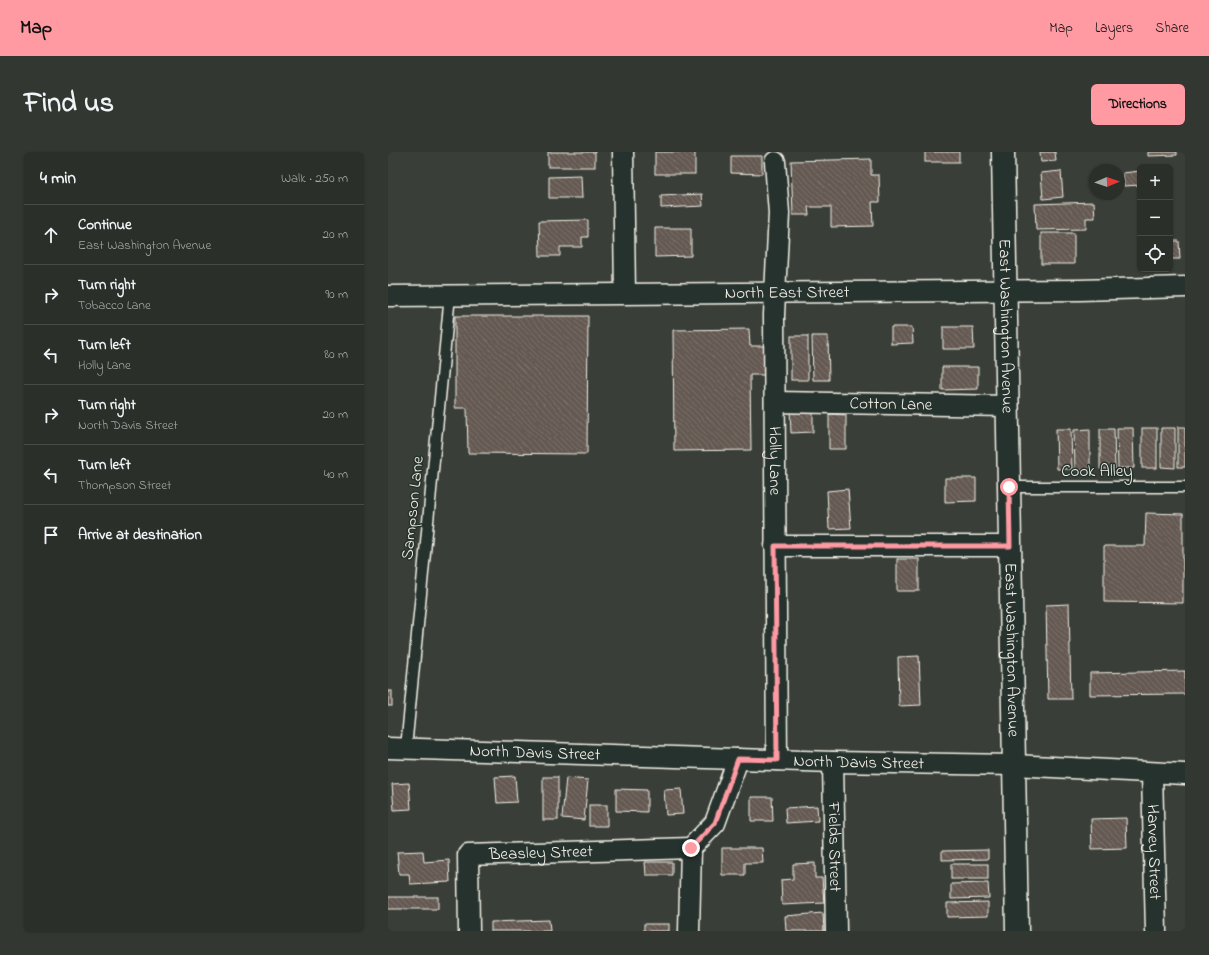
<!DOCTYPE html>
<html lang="en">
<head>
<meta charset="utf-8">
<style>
  body { margin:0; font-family:"Indie Flower",sans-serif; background:#333732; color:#f1f3f6 }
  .controls { position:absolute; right:12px; top:12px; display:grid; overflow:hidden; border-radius:6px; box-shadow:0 1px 3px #0004 }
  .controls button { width:36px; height:36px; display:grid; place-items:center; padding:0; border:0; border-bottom:1px solid #474a47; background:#2b2f2a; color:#f1f3f6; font:20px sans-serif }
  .compass { position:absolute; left:701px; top:12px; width:36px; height:36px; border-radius:50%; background:#2b2f2a; box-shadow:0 1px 3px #0004; rotate:88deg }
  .stop { position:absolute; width:12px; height:12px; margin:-9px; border:3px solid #ff9aa2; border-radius:50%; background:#fff }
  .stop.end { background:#ff9aa2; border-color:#fff; box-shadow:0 1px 4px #0008 }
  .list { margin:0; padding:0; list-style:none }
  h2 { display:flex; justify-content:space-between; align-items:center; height:52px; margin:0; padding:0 16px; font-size:17px }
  h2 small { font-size:13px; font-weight:400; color:#a6a9a8 }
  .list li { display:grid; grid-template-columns:26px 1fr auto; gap:12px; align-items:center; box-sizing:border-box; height:60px; padding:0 16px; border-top:1px solid #474a47 }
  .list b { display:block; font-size:15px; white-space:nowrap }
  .list p { margin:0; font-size:13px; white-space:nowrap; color:#a6a9a8 }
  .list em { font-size:13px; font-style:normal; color:#a6a9a8 }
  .icon { flex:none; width:22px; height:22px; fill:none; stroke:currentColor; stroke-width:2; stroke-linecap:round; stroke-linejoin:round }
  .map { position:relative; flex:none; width:797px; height:779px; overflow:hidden; border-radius:6px }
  header { display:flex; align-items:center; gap:24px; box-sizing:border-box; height:56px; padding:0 20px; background:#ff9aa2; color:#111 }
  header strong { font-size:19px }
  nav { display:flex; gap:22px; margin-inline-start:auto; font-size:14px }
  .intro { display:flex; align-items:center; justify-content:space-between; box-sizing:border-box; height:96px; padding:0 24px }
  h1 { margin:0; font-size:28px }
  .button { padding:10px 18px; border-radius:6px; background:#ff9aa2; color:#111; font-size:14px; font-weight:700 }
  main { display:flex; gap:24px; padding:0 24px }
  aside { flex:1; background:#2b2f2a; border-radius:6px; box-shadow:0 1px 3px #0004 }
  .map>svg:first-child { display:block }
  .building { fill:url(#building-back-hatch); stroke:#f4f1e8 }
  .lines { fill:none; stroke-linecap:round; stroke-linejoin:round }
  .lane-casing { stroke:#f4f1e8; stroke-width:13 }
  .street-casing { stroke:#f4f1e8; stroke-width:23 }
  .secondary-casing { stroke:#f4f1e8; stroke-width:25 }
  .lane { stroke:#26332d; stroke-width:10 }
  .street { stroke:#26332d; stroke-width:20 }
  .secondary { stroke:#26332d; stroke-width:22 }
  .route { stroke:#ff9aa2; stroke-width:5 }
  .labels { text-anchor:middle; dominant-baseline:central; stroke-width:3; stroke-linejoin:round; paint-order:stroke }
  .street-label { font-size:17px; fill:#f4f1e8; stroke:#26332d }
</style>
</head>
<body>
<header>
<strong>Map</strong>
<nav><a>Map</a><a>Layers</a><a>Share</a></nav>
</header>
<div class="intro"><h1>Find us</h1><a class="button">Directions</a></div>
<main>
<aside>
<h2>4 min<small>Walk · 250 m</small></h2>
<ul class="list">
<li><svg class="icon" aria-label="ahead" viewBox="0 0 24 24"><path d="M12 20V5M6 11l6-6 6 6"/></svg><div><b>Continue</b><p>East Washington Avenue</p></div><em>20 m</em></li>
<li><svg class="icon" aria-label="right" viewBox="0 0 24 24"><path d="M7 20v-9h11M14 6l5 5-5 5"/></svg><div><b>Turn right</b><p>Tobacco Lane</p></div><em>90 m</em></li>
<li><svg class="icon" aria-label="left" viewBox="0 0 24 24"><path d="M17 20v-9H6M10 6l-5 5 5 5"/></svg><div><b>Turn left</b><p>Holly Lane</p></div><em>80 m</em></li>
<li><svg class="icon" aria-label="right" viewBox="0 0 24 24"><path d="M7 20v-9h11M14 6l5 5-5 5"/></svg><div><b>Turn right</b><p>North Davis Street</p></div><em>20 m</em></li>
<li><svg class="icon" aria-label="left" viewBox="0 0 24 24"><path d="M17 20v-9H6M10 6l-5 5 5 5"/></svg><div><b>Turn left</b><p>Thompson Street</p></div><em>40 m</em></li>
<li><svg class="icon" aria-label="arrive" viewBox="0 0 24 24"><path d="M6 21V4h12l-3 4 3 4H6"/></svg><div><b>Arrive at destination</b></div></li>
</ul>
</aside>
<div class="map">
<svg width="797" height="779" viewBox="0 0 797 779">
  <defs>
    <pattern id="building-back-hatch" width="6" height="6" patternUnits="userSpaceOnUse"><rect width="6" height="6" fill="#655a52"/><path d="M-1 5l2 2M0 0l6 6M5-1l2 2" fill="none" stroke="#7c726b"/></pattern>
  </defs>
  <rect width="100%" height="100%" fill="#393f38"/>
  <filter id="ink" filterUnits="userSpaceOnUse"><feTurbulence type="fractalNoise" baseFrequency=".025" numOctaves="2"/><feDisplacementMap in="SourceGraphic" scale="8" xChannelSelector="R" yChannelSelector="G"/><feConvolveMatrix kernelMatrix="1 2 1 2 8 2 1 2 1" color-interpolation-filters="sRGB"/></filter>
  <g filter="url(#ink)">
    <!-- building -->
    <g class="building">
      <rect x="160" y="0" width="47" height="15"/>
      <rect x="267" y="0" width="40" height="22"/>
      <rect x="537" y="0" width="34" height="10"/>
      <path d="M652,0H667L668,9L653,10Z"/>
      <path d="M760,0H789V3L760,4Z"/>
      <path d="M343,4H374V22L343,21Z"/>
      <path d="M483,7V23H491L492,50H484L485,74L443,75V55H420L421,63H405L403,9Z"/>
      <path d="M673,19L675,45L655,47L653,21Z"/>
      <path d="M752,19V33L736,34L735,21Z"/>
      <path d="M193,24L194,46H161V25Z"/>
      <path d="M314,42L315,54L273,56V44Z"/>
      <path d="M706,50L707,66H698V77L648,78L647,52Z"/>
      <path d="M200,68V85H194V95H172V104H152L151,69Z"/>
      <path d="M267,76H303V104L267,105Z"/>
      <rect x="653" y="81" width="33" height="31"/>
      <path d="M782,89H791L792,107H782Z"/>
      <path d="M67,164H200L199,302L80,301L79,256H67Z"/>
      <path d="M503,175H524L525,191L503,192Z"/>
      <path d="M555,175H585L586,197H555Z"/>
      <path d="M361,177L362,194H381V223H362L363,298L286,299L285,178Z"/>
      <rect x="403" y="184" width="17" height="44"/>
      <path d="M424,184H440L441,228H425Z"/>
      <path d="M554,215H590V237L554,238Z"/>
      <path d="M425,257V280L403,281L402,258Z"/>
      <path d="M441,262L458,263V297H441Z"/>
      <rect x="790" y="275" width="7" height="40"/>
      <path d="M729,276H745L746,316H730Z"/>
      <rect x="754" y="276" width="15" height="40"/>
      <path d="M773,276H787V316L773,315Z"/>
      <path d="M668,277H683L684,317H669Z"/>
      <path d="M702,277V318H687L686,278Z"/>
      <path d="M712,277H726L727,317H712Z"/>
      <path d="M557,326H588V349L557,350Z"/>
      <path d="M460,337L463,376L441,377L439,339Z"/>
      <path d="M758,361L795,362V451L716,450V394H757Z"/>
      <rect x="509" y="407" width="22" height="32"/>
      <path d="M681,452L683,547H660L658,453Z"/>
      <path d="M531,504L533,553L511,554L510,505Z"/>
      <path d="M797,519V542L702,543V521Z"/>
      <rect x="0" y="539" width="4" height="15"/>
      <path d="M127,624L129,650L109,651L107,625Z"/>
      <rect x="155" y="625" width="15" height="43"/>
      <path d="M178,626L200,628L196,668L174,666Z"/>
      <path d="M21,631L23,657L6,658L4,632Z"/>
      <path d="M228,637L259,638V660L228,659Z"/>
      <path d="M293,637L295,662L278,663L276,638Z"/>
      <path d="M363,645H384L385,669H363Z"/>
      <rect x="201" y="653" width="18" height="21"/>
      <path d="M429,654L430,669L398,671L397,656Z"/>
      <path d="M738,666L739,696L704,697L703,667Z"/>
      <path d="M334,696H374L375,711H357V723H334Z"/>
      <path d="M600,698V707L554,708V699Z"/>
      <path d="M35,699L36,710L61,708L62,730L22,732L21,722H11L9,700Z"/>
      <path d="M257,710H284V723H258Z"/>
      <path d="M427,711V726H434L436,751L394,753L393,728L405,727V712Z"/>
      <rect x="563" y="712" width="37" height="15"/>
      <path d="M600,731L601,746L563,747V732Z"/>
      <rect x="0" y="745" width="50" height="12"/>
      <path d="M600,750V764L559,765V751Z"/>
      <path d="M435,761L436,779H398L397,764Z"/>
      <path d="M161,768L162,779H103V770Z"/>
      <rect x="256" y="772" width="25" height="7"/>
    </g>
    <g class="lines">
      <!-- lane casing -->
      <g class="lane-casing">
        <g id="lane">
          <path d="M621,335H797"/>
          <path d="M18,596L62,143"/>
        </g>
      </g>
      <!-- street casing -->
      <g class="street-casing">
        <g id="street">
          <path d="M235,0L237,141"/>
          <path id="s1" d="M387,10L391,61L386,163L389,608"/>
          <path id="s2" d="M0,144L692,138L797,135"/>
          <path id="s3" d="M387,250L620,254"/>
          <path d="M387,394H622"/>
          <path id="s4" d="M0,596L445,610L626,613L797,622"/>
          <path id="s5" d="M445,610L448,779"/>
          <path id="s6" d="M764,621L768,779"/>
          <path id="s7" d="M81,779L80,703L303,696"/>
          <path d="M301,779L303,696L327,671L350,607"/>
        </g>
      </g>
      <!-- secondary casing -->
      <g class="secondary-casing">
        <g id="secondary">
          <path id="s8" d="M615,0L629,779"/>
        </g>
      </g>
      <!-- lane -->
      <use href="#lane" class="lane"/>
      <!-- street -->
      <use href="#street" class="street"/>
      <!-- secondary -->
      <use href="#secondary" class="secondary"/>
    </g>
  </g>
  <g class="lines" filter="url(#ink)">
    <!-- route -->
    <path class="route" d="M303,696L327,671L350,607L389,608L387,394H622L621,335"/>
  </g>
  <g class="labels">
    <!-- street labels -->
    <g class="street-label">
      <text stroke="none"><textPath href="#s2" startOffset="399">North East Street</textPath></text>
      <text stroke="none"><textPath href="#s8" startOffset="174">East Washington Avenue</textPath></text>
      <text stroke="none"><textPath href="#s3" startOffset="116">Cotton Lane</textPath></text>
      <text stroke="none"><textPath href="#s1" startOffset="299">Holly Lane</textPath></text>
      <text x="709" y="319">Cook Alley</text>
      <text transform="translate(25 356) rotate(-84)">Sampson Lane</text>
      <text stroke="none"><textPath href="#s8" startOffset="498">East Washington Avenue</textPath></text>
      <text stroke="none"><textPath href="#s4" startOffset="147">North Davis Street</textPath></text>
      <text stroke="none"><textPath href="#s4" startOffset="471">North Davis Street</textPath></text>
      <text stroke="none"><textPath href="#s5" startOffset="85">Fields Street</textPath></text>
      <text stroke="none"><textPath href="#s6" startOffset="79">Harvey Street</textPath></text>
      <text stroke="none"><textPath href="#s7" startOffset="149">Beasley Street</textPath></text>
    </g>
  </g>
</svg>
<div class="controls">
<button>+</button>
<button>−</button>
<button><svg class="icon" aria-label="locate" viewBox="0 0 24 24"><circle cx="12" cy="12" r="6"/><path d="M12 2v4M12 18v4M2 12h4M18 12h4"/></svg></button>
</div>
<svg class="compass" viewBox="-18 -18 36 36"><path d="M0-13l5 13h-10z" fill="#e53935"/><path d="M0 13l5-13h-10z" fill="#a6a9a8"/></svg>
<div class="stop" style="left:621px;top:335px"></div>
<div class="stop end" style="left:303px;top:696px"></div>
</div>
</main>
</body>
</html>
